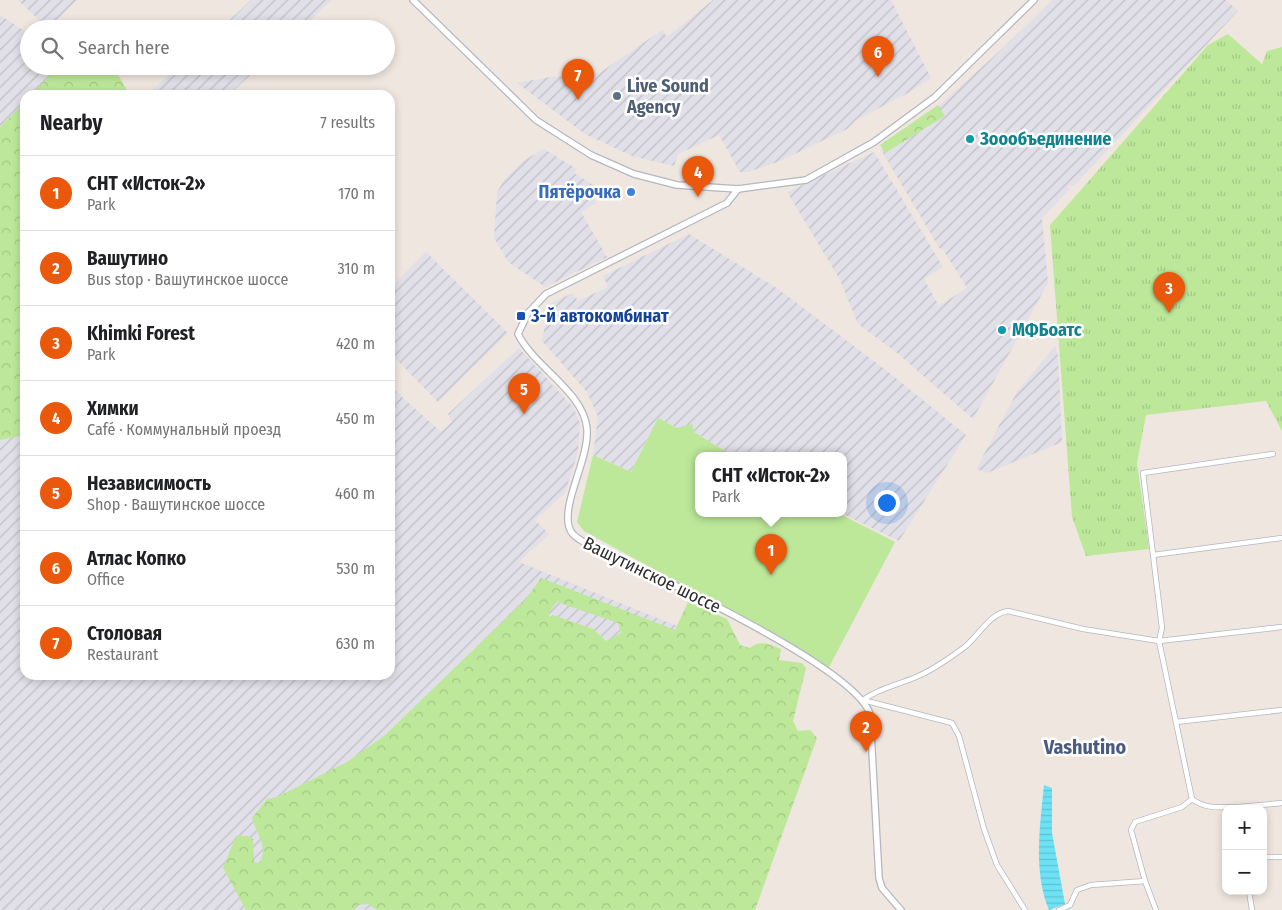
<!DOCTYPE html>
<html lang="en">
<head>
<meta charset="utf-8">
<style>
  body { margin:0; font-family:"Fira Sans Condensed",sans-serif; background:#f6f6f6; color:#202124 }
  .controls { position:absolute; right:15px; bottom:15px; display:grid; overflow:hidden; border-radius:10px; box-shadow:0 2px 8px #0003 }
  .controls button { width:45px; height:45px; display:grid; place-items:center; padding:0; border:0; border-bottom:1px solid #e0e0e0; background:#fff; color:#202124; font:25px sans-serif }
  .you { position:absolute; left:886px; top:502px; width:18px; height:18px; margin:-12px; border:4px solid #fff; border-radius:50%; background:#1a73e8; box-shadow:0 0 0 8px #1a73e833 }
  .badge { display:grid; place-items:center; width:32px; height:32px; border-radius:50%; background:#ea580c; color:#fff; font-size:16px; font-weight:700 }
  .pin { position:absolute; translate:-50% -41px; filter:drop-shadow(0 1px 2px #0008) }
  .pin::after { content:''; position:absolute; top:26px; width:18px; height:15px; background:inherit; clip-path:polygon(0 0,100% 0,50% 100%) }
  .popup { position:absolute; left:695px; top:452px; width:152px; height:65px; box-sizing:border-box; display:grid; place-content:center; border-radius:10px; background:#fff; filter:drop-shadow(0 1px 4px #0005); font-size:16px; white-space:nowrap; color:#757577 }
  .popup b { font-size:19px; color:#202124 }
  .popup::after { content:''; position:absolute; left:50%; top:100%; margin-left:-10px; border:10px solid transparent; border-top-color:#fff }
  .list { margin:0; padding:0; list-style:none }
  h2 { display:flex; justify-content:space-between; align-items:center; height:65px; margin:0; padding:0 20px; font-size:21px }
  h2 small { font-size:16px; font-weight:400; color:#757577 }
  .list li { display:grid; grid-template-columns:32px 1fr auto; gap:15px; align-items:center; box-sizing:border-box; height:75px; padding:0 20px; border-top:1px solid #e0e0e0 }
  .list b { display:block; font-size:19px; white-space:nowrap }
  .list p { margin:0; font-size:16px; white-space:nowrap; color:#757577 }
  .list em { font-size:16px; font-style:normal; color:#757577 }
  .icon { flex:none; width:28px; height:28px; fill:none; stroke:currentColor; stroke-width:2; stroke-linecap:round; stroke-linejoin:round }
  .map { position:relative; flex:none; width:1282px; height:910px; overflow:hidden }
  .search { position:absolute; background:#fff; box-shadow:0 2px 8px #0003; left:20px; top:20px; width:375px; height:55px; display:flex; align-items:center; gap:12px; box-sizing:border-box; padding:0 18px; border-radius:28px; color:#757577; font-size:19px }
  .panel { position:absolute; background:#fff; box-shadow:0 2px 8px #0003; left:20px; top:90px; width:375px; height:590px; border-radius:15px }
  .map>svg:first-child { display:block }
  .industrial { fill:url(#industrial-furrows) }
  .grass { fill:#bde899 }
  .forest { fill:url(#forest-crowns); fill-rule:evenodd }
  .park { fill:url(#park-tufts) }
  .water { fill:url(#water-rules) }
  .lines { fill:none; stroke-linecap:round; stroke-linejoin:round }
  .street-casing { stroke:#b3b7c1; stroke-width:6 }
  .secondary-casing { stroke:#b3b7c1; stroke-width:8 }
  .street { stroke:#fff; stroke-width:4.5 }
  .secondary { stroke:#fff; stroke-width:5.5 }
  .service-dot { fill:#5c6f8a; stroke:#fff; stroke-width:2 }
  .culture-dot { fill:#0f9aa8; stroke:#fff; stroke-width:2 }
  .shop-dot { fill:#3f7fe0; stroke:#fff; stroke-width:2 }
  .transit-dot { fill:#1a4fb4; stroke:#fff; stroke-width:2 }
  .labels { text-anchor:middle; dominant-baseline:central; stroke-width:5; stroke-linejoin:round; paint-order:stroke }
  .service-label { font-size:18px; font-weight:bold; fill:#4e5e75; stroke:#fff; text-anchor:start }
  .culture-label { font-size:18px; font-weight:bold; fill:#0d838f; stroke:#fff; text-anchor:start }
  .shop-label { font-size:18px; font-weight:bold; fill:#366cbe; stroke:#fff; text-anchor:end }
  .transit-label { font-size:18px; font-weight:bold; fill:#164399; stroke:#fff; text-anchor:start }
  .street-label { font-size:18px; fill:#2d2d2d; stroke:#fff }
  .quarter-label { font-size:20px; font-weight:bold; fill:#4a5a81; stroke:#fff }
</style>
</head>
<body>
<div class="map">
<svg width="1282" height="910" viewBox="0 0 1282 910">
  <defs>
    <pattern id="industrial-furrows" width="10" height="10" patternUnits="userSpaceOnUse" patternTransform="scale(1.25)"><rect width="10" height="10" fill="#e1dfe7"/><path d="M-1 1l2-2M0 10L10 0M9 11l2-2" fill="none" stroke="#c1c0c6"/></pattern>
    <pattern id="forest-crowns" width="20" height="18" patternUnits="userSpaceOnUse" patternTransform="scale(1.25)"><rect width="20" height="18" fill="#bde899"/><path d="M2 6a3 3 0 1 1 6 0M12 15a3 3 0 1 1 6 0" fill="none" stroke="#a3c784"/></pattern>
    <pattern id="park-tufts" width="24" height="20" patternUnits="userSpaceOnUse" patternTransform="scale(1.25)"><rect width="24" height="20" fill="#bde899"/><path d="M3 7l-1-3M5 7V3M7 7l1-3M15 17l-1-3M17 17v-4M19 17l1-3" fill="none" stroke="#a3c784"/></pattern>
    <pattern id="water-rules" width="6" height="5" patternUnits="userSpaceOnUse" patternTransform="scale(1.25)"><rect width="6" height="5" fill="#6de2f5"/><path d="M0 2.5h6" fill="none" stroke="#5fc2d2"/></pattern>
  </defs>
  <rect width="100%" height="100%" fill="#efe6df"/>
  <!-- industrial -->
  <g class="industrial">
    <path d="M18,0H77L48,29Z"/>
    <path d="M251,0H332L301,29H220Z"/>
    <path d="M713,0H891L931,78L908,93L856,120L847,129L780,161L748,172H740L719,135L678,154L674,166L632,156L585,134L517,83L550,77L598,74L662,30L667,37Z"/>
    <path d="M1052,0H1226L1238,11L1074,186H1067L1070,189L1042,218L1048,283L973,419L896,352L858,324L839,278L787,192L874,152L943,267L924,279L939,306L967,288L942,248L940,249L881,150L898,142L1002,49Z"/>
    <path d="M0,15L29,34V66H78L108,95H25V675H390V386L441,432L452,422L448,414L519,348L573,407L580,423L578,452L565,493L535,520L549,534L519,562L672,624L803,670L726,910H0Z"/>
    <path d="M179,66H260L229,95H147Z"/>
    <path d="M544,149L577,169L574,173L603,191L593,197L596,203L581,212L607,257L545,287L508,262L494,238L497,192L505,179L523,161Z"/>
    <path d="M689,234L778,289L887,371L966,435L899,541L843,514L844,456H733L694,432L677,428L658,418L631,472L593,455L598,417L587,392L542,341L549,304L573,293L578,301L608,287L603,276Z"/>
    <path d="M426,252L508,333L438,402L390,353V288Z"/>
    <path d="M1055,346L1058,356L1062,442L987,473L976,469L1017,392Z"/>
  </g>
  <!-- grass -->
  <path class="grass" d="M658,418L677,428L692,424L694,432L733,456H698V514H840L895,542L828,669L725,608L584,531L577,522L593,455L631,472Z"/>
  <!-- forest -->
  <g class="forest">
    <path d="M53,72L118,75L130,95H31Z"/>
    <path d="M25,102V435L0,440V127Z"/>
    <path d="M938,105L945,116L885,153L880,145Z"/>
    <path d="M541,578L675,630L688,602L727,619L740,645L750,648C760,639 770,645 781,649L779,660L802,663L806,668L793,721L798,731L810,730L817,738L755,910H377L368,904L357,905L353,910H246L223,868L236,836H248L253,839L254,862L259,863C270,848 255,831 252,818L267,799L277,797L347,762L384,736L526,599ZM557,602L618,623L621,633L606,641L593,629L553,615L549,617V612Z"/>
  </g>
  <!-- park -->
  <path class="park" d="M1228,34L1262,64L1267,51L1282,47V431L1266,401L1146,415L1137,463L1149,549L1086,556L1072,517L1050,225L1208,45Z"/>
  <!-- water -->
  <path class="water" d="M1044,785L1052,788V833L1065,904L1049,910C1033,872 1040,825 1044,785Z"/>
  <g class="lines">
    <!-- street casing -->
    <g class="street-casing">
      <g id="street">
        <path d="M1153,555L1282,538"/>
        <path d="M1176,722L1282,710"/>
        <path d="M1239,807L1282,803"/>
        <path d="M1239,809V807C1223,807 1206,810 1192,799L1159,641L1162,628L1143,473L1273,454"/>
        <path d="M1263,857H1282"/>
        <path d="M1145,881L1156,910"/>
        <path d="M1249,891L1252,910"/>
        <path d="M1025,910L997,865L984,829L959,736L952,723L863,700C879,688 898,685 916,677C933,670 947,660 962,649C978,638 988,614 1008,611L1083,629L1159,641L1282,627"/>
        <path d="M1059,910L1070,905L1077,890L1091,885L1145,881L1131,830L1135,822L1182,807L1192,799"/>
      </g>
    </g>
    <!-- secondary casing -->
    <g class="secondary-casing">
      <g id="secondary">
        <path d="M413,0L536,120L591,155L634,174L677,185L738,189L806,180L874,142L935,97L1034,0"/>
        <path d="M738,189L727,203L546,294L528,313L518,334C534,367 584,392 587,429C589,459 562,502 569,527C571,534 576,537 582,541C635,566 854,665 870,714L879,878L882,888L901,910"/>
      </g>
    </g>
    <!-- street -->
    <use href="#street" class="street"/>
    <!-- secondary -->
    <use href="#secondary" class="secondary"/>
  </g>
  <!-- markers -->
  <circle class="service-dot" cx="617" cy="96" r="5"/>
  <g class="culture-dot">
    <circle cx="970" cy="139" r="5"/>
    <circle cx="1002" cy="330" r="5"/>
  </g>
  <circle class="shop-dot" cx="631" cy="192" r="5"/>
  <rect class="transit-dot" x="516" y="311" width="10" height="10" rx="2.5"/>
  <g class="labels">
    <!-- service labels -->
    <g class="service-label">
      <text x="627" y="86">Live Sound<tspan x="627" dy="21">Agency</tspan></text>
    </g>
    <!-- culture labels -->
    <g class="culture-label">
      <text x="980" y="139">Зоообъединение</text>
      <text x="1012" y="330">МФБоатс</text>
    </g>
    <!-- shop labels -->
    <g class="shop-label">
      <text x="621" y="192">Пятёрочка</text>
    </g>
    <!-- transit labels -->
    <g class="transit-label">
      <text x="531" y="316">3-й автокомбинат</text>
    </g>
    <!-- street labels -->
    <g class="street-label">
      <text transform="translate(652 575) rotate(26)">Вашутинское шоссе</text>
    </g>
    <!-- quarter labels -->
    <g class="quarter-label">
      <text x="1085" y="747">Vashutino</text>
    </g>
  </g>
</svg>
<div class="controls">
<button>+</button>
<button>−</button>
</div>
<div class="you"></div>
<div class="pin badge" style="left:771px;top:575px">1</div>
<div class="popup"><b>СНТ «Исток-2»</b>Park</div>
<div class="pin badge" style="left:866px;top:752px">2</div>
<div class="pin badge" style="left:1169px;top:313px">3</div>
<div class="pin badge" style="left:698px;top:197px">4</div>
<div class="pin badge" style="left:524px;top:414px">5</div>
<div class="pin badge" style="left:878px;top:77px">6</div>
<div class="pin badge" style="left:578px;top:100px">7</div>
<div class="search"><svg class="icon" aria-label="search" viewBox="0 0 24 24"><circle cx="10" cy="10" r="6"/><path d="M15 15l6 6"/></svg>Search here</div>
<section class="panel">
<h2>Nearby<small>7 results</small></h2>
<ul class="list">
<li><span class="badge">1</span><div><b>СНТ «Исток-2»</b><p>Park</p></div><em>170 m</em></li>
<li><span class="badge">2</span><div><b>Вашутино</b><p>Bus stop · Вашутинское шоссе</p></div><em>310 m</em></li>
<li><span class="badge">3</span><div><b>Khimki Forest</b><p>Park</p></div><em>420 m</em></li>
<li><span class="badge">4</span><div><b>Химки</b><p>Café · Коммунальный проезд</p></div><em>450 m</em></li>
<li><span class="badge">5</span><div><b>Независимость</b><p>Shop · Вашутинское шоссе</p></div><em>460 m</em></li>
<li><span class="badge">6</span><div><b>Атлас Копко</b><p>Office</p></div><em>530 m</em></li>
<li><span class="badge">7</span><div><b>Столовая</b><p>Restaurant</p></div><em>630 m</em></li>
</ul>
</section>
</div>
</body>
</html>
